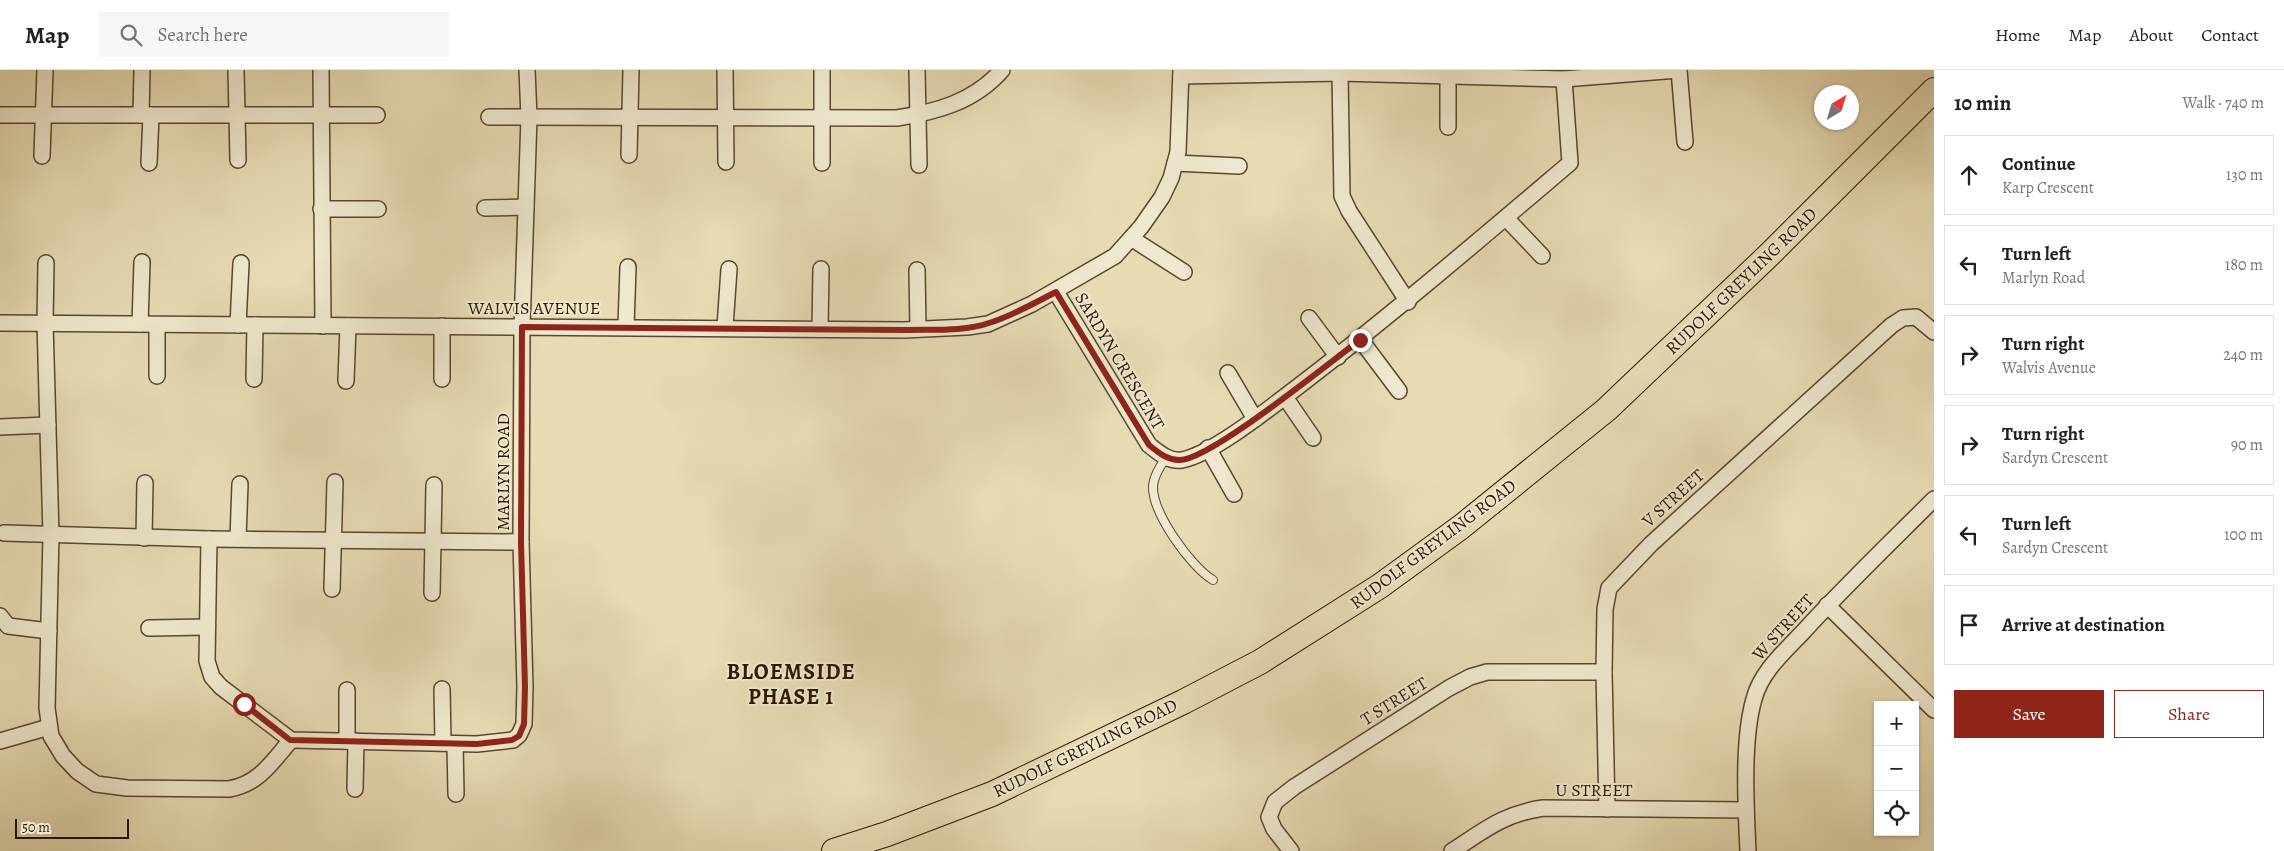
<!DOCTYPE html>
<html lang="en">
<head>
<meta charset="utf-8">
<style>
  body { margin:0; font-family:Alegreya,serif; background:#f6f6f6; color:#202124 }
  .controls { position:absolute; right:15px; bottom:15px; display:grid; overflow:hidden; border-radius:0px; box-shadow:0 1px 4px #0004 }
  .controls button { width:45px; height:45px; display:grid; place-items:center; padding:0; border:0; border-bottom:1px solid #e0e0e0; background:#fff; color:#202124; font:25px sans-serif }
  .compass { position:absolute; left:1814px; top:15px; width:45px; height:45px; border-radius:50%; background:#fff; box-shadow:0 1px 4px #0004; rotate:38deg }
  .scale { position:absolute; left:15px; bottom:12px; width:114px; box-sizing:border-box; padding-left:5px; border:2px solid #2d1600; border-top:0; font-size:14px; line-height:18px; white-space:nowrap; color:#2d1600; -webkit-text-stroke:4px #efe8ce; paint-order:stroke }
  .stop { position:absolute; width:15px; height:15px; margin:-11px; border:4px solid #8f2418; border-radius:50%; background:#fff }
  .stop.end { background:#8f2418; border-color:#fff; box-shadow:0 1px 5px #0008 }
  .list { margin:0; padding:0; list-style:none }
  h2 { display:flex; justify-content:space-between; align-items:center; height:65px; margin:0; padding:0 20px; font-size:21px }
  h2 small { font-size:16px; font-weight:400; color:#757577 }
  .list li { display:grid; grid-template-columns:32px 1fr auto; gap:15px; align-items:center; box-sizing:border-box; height:80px; margin:0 10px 10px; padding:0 10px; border:1px solid #e0e0e0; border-radius:0px }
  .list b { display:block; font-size:19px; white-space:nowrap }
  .list p { margin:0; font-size:16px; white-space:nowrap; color:#757577 }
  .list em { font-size:16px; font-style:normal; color:#757577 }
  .actions { display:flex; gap:10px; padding:15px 20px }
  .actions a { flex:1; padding:11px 0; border:1px solid #8f2418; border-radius:0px; text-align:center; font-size:18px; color:#8f2418 }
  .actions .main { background:#8f2418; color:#fff }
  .icon { flex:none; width:28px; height:28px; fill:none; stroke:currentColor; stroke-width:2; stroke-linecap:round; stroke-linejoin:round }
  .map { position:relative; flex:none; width:1934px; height:781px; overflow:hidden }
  header { display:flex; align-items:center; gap:30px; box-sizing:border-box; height:70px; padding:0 25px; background:#fff; border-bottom:1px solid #e0e0e0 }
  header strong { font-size:24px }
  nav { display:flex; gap:28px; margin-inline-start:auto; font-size:18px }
  .search { width:350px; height:45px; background:#f6f6f6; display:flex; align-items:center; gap:12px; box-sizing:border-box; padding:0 18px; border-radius:0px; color:#757577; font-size:19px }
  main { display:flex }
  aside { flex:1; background:#fff }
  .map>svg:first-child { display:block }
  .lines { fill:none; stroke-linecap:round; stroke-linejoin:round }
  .service-casing { stroke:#5b472d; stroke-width:10 }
  .minor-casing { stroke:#5b472d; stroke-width:18 }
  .primary-casing { stroke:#2d1600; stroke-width:26 }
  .service { stroke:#efe8ce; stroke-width:8 }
  .minor { stroke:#efe8ce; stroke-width:15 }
  .primary { stroke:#e6dbb3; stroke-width:24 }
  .route { stroke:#8f2418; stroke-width:6 }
  .labels { text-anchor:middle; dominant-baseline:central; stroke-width:4; stroke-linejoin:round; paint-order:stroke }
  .street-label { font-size:18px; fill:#2d1600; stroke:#efe8ce }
  .district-label { font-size:22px; font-weight:bold; letter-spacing:1px; fill:#2d1600; stroke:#efe8ce }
</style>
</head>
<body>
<header>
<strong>Map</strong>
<div class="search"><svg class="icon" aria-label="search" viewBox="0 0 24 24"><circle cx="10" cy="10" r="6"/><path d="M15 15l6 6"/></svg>Search here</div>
<nav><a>Home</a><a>Map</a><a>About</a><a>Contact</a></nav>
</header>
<main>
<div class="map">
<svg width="1934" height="781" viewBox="0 0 1934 781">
  <rect width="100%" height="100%" fill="#e6dbb3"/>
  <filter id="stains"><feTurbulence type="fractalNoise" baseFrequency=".004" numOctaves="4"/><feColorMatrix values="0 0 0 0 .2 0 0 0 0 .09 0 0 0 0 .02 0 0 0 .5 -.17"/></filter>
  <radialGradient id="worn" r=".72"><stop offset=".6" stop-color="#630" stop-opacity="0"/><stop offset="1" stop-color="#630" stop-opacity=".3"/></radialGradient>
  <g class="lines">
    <!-- service casing -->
    <g class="service-casing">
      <path id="service" d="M1166,388C1160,396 1154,405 1153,416C1152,443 1191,497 1213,510"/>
    </g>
    <!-- minor casing -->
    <g class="minor-casing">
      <g id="minor">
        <path d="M236,0L238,90"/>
        <path d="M321,0L323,256"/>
        <path d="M725,0L726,92"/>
        <path d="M917,0L919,95"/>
        <path d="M1679,0L1685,72"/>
        <path d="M1340,3L1342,126L1349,141L1408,232"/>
        <path d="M1181,6L1340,3L1564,9L1678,0"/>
        <path d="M1448,6V57"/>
        <path d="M0,45H377"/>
        <path d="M141,45L142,0"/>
        <path d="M489,47L897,48C936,42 974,32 1002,0"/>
        <path d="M629,85L631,0"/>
        <path d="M42,86L45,0"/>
        <path d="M149,93L151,45"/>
        <path d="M822,93V0"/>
        <path d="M1175,93L1239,96"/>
        <path d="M485,138L526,137"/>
        <path d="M321,139H378"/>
        <path d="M1506,148L1542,186"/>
        <path d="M1131,168L1184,202"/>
        <path d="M46,193L45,253L51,465L47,638L51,666L63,686L77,701L96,714L127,718L229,719C259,714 272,692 291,670"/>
        <path d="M917,200L918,259"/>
        <path d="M1056,222L1149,375C1158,382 1169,392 1182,390C1212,384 1266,341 1291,322C1387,249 1478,171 1570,93L1564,9"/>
        <path d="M1309,248L1338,287"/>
        <path d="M0,253L904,260L967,257L988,254L1032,234L1115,186L1141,157L1162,127L1171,108L1178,82L1181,0"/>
        <path d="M140,254L142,192"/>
        <path d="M238,255L241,193"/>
        <path d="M626,256L628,197"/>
        <path d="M725,257L729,199"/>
        <path d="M820,259L821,199"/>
        <path d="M1360,269L1399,321"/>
        <path d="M1228,303L1255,349"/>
        <path d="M157,306V255"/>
        <path d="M254,309L255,255"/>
        <path d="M442,309V256"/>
        <path d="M346,311L348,256"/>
        <path d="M1285,327L1313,368"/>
        <path d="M0,357L48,355"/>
        <path d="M1208,378L1234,424"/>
        <path d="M4,463L209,469L521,472"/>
        <path d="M144,468L145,413"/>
        <path d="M209,469L207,591L212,607L221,617L291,670L477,674L513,670L519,665L524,654L525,617L521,472L522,257L529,47L527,0"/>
        <path d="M238,469L240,414"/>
        <path d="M332,519L335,412"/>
        <path d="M432,523L434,415"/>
        <path d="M1827,535L1934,640"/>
        <path d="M0,546L8,556L49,561"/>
        <path d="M149,558L207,557"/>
        <path d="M442,619L443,673"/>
        <path d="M0,671L49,657"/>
        <path d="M347,671V620"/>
        <path d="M455,674L456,724"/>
        <path d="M355,719L356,671"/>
        <path d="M1607,739L1604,602L1605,539L1609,518L1651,474L1892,255L1903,248L1916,247L1934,262"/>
        <path d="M1291,781L1274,759L1269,747L1275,732L1294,717L1449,618L1470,607L1487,602H1604"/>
        <path d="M1452,781C1485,760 1503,744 1543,738L1746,740"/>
        <path d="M1748,781C1746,738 1742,670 1754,629C1761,602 1784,582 1803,562C1845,516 1890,473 1934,429"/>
      </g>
    </g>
    <!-- primary casing -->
    <g class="primary-casing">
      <path id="primary" d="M834,781L887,764L992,724L1183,632L1260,592L1380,516L1461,457L1606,340L1770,184L1934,20"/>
    </g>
    <!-- service -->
    <use href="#service" class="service"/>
    <!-- minor -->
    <use href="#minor" class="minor"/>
    <!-- primary -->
    <use href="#primary" class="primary"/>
  </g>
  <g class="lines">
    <!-- route -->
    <path class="route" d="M244,634L290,670L477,674L512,670L519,666L524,654L525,617L521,472L522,257L904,260C931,259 963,262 989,253C1012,246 1034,233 1056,222L1149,375C1158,382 1166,390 1179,390C1209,391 1330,292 1360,270"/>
  </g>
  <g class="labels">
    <!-- street labels -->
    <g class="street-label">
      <text transform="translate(1741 211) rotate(-44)">RUDOLF GREYLING ROAD</text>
      <text x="534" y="238">WALVIS AVENUE</text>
      <text transform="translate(1120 291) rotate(59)">SARDYN CRESCENT</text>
      <text transform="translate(503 402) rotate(-90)">MARLYN ROAD</text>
      <text transform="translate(1673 428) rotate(-42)">V STREET</text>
      <text transform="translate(1433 474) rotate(-37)">RUDOLF GREYLING ROAD</text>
      <text transform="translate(1783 557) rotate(-48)">W STREET</text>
      <text transform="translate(1394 631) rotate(-32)">T STREET</text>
      <text transform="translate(1085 678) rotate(-26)">RUDOLF GREYLING ROAD</text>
      <text x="1594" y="720">U STREET</text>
    </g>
    <!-- district labels -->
    <g class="district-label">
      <text x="791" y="602">BLOEMSIDE<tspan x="791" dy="25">PHASE 1</tspan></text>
    </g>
  </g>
  <rect width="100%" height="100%" filter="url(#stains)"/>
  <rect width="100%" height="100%" fill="url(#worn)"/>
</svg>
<div class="controls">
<button>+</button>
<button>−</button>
<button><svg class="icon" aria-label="locate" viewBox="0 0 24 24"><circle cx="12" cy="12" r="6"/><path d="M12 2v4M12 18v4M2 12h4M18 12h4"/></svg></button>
</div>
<svg class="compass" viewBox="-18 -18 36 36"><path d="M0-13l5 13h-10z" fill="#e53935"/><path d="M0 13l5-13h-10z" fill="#757577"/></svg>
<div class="scale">50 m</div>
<div class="stop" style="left:244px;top:634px"></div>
<div class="stop end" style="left:1360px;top:270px"></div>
</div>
<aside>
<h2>10 min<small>Walk · 740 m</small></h2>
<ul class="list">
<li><svg class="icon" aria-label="ahead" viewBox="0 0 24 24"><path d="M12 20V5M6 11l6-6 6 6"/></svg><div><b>Continue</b><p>Karp Crescent</p></div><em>130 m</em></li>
<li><svg class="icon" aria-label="left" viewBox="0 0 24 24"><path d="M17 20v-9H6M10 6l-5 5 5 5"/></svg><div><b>Turn left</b><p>Marlyn Road</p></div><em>180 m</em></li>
<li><svg class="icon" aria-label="right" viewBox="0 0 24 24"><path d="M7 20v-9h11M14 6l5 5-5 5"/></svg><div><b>Turn right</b><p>Walvis Avenue</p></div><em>240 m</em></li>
<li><svg class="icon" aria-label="right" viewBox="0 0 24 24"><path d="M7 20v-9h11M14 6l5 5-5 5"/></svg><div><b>Turn right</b><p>Sardyn Crescent</p></div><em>90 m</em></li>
<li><svg class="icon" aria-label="left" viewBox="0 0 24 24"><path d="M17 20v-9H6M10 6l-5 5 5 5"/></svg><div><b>Turn left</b><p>Sardyn Crescent</p></div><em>100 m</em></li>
<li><svg class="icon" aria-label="arrive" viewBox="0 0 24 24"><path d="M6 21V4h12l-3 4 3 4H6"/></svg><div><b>Arrive at destination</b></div></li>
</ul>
<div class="actions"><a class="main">Save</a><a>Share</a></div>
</aside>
</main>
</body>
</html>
